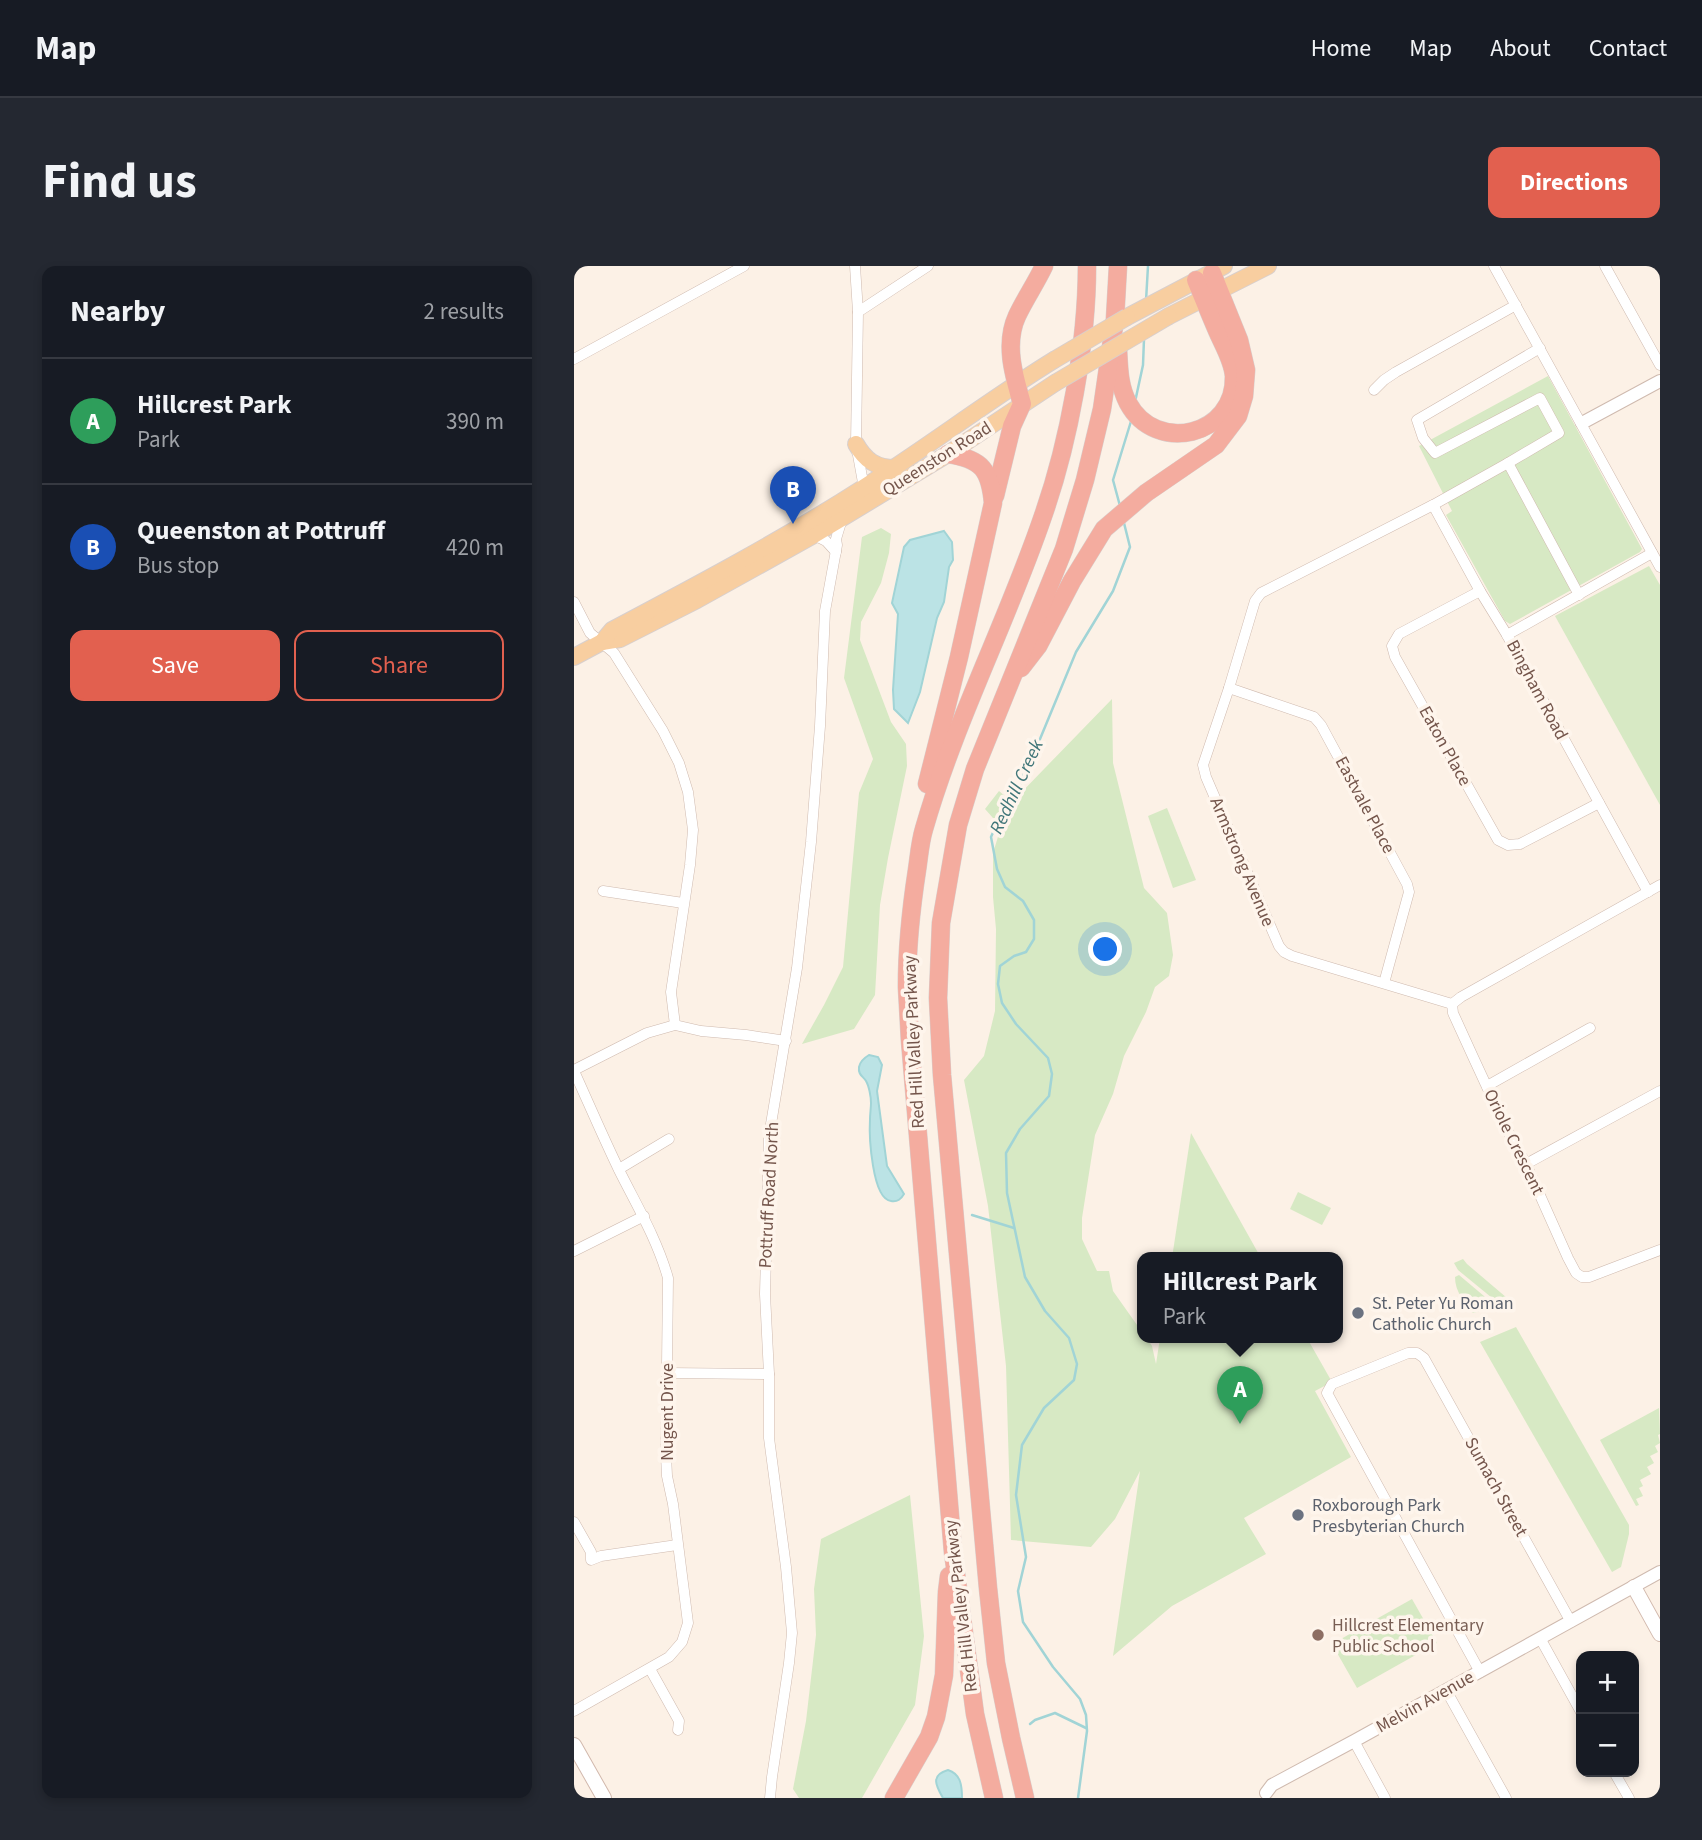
<!DOCTYPE html>
<html lang="en">
<head>
<meta charset="utf-8">
<style>
  body { margin:0; font-family:"Source Sans 3",sans-serif; background:#242831; color:#f1f3f6 }
  .controls { position:absolute; right:21px; bottom:21px; display:grid; overflow:hidden; border-radius:14px; box-shadow:0 4px 10px #0003 }
  .controls button { width:63px; height:63px; display:grid; place-items:center; padding:0; border:0; border-bottom:2px solid #363941; background:#171b24; color:#f1f3f6; font:35px sans-serif }
  .you { position:absolute; left:532px; top:684px; width:24px; height:24px; margin:-18px; border:5px solid #fff; border-radius:50%; background:#1a73e8; box-shadow:0 0 0 10px #1a73e833 }
  .badge { display:grid; place-items:center; width:46px; height:46px; border-radius:50%; background:#e2604f; color:#fff; font-size:23px; font-weight:700 }
  .pin { position:absolute; translate:-50% -58px; filter:drop-shadow(0 2px 4px #0008) }
  .pin::after { content:''; position:absolute; top:37px; width:24px; height:21px; background:inherit; clip-path:polygon(0 0,100% 0,50% 100%) }
  .popup { position:absolute; left:563px; top:986px; width:206px; height:91px; box-sizing:border-box; display:grid; place-content:center; border-radius:14px; background:#171b24; filter:drop-shadow(0 2px 5px #0005); font-size:23px; white-space:nowrap; color:#9ea1a6 }
  .popup b { font-size:26px; color:#f1f3f6 }
  .popup::after { content:''; position:absolute; left:50%; top:100%; margin-left:-14px; border:14px solid transparent; border-top-color:#171b24 }
  .list { margin:0; padding:0; list-style:none }
  h2 { display:flex; justify-content:space-between; align-items:center; height:91px; margin:0; padding:0 28px; font-size:30px }
  h2 small { font-size:23px; font-weight:400; color:#9ea1a6 }
  .list li { display:grid; grid-template-columns:46px 1fr auto; gap:21px; align-items:center; box-sizing:border-box; height:126px; padding:0 28px; border-top:2px solid #363941 }
  .list b { display:block; font-size:26px; white-space:nowrap }
  .list p { margin:0; font-size:23px; white-space:nowrap; color:#9ea1a6 }
  .list em { font-size:23px; font-style:normal; color:#9ea1a6 }
  .actions { display:flex; gap:14px; padding:21px 28px }
  .actions a { flex:1; padding:16px 0; border:2px solid #e2604f; border-radius:14px; text-align:center; font-size:24px; color:#e2604f }
  .actions .main { background:#e2604f; color:#fff }
  .map { position:relative; flex:none; width:1086px; height:1532px; overflow:hidden; border-radius:14px }
  header { display:flex; align-items:center; gap:42px; box-sizing:border-box; height:98px; padding:0 35px; background:#171b24; border-bottom:2px solid #363941 }
  header strong { font-size:33px }
  nav { display:flex; gap:38px; margin-inline-start:auto; font-size:24px }
  .intro { display:flex; align-items:center; justify-content:space-between; box-sizing:border-box; height:168px; padding:0 42px }
  h1 { margin:0; font-size:49px }
  .button { padding:18px 32px; border-radius:14px; background:#e2604f; color:#fff; font-size:24px; font-weight:700 }
  main { display:flex; gap:42px; padding:0 42px }
  aside { flex:1; background:#171b24; border-radius:14px; box-shadow:0 4px 10px #0003 }
  .map>svg:first-child { display:block }
  .green { fill:#d7e9c4 }
  .water { fill:#bbe3e5; stroke:#a1d4d6; stroke-width:2 }
  .lines { fill:none; stroke-linecap:round; stroke-linejoin:round }
  .stream { stroke:#a1d4d6; stroke-width:2.5 }
  .minor-casing { stroke:#cfbaaf; stroke-width:11 }
  .tertiary-casing { stroke:#cfbaaf; stroke-width:14 }
  .secondary-casing { stroke:#d2b9ad; stroke-width:16 }
  .primary-casing { stroke:#d8cfcd; stroke-width:18 }
  .motorway-casing { stroke:#d8cfcd; stroke-width:19 }
  .minor { stroke:#fff; stroke-width:10 }
  .tertiary { stroke:#fff; stroke-width:12 }
  .secondary { stroke:#fff; stroke-width:14 }
  .primary { stroke:#f8cea0; stroke-width:16 }
  .motorway { stroke:#f4ac9f; stroke-width:18 }
  .primary-bridge-casing { stroke:#d8cfcd; stroke-width:18; stroke-linecap:butt }
  .primary-bridge { stroke:#f8cea0; stroke-width:16 }
  .worship-dot { fill:#6b7280; stroke:#fef5ec; stroke-width:2.5 }
  .education-dot { fill:#8d6e63; stroke:#fef5ec; stroke-width:2.5 }
  .labels { text-anchor:middle; dominant-baseline:central; stroke-width:7; stroke-linejoin:round; paint-order:stroke }
  .street-label { font-size:18px; fill:#74554b; stroke:#fef5ec }
  .worship-label { font-size:18px; fill:#5b616d; stroke:#fef5ec; text-anchor:start }
  .education-label { font-size:18px; fill:#785e54; stroke:#fef5ec; text-anchor:start }
  .water-label { font-size:19px; font-style:italic; fill:#407679; stroke:#fef5ec }
</style>
</head>
<body>
<header>
<strong>Map</strong>
<nav><a>Home</a><a>Map</a><a>About</a><a>Contact</a></nav>
</header>
<div class="intro"><h1>Find us</h1><a class="button">Directions</a></div>
<main>
<aside>
<h2>Nearby<small>2 results</small></h2>
<ul class="list">
<li><span class="badge" style="background:#2e9e5b">A</span><div><b>Hillcrest Park</b><p>Park</p></div><em>390 m</em></li>
<li><span class="badge" style="background:#1a4fb4">B</span><div><b>Queenston at Pottruff</b><p>Bus stop</p></div><em>420 m</em></li>
</ul>
<div class="actions"><a class="main">Save</a><a>Share</a></div>
</aside>
<div class="map">
<svg width="1086" height="1532" viewBox="0 0 1086 1532">
  <rect width="100%" height="100%" fill="#fcf1e6"/>
  <!-- green -->
  <g class="green">
    <path d="M974,110L1068,283L1066,286L936,358L931,355L872,249L878,245L845,180Z"/>
    <path d="M307,262L317,268L315,287L307,317L287,356L286,374L317,456L332,478L333,500L314,592L306,639L301,729L280,763L228,778L250,739L269,701L285,527L299,493L270,412L288,271Z"/>
    <path d="M1075,300L1086,319V539L981,350Z"/>
    <path d="M538,433L539,497L570,622L593,647L599,689L595,710L581,721L572,746L550,790L539,828L521,869L508,952V973L523,1005H535L539,1025L568,1066V1072H573L578,1080L582,1098L586,1072H733L758,1116L741,1125L777,1191L670,1252L692,1288L598,1340L539,1390L566,1205L541,1253L517,1281L437,1274L432,1100L414,940L390,814L410,790L421,745L422,663L419,631V587L427,561L411,543L425,525L438,536Z"/>
    <path d="M593,542L622,614L599,622L574,550Z"/>
    <path d="M617,867L687,992H598Z"/>
    <path d="M724,926L757,942L748,959L716,943Z"/>
    <path d="M889,993L893,998L933,1032L923,1036L884,1004L880,997Z"/>
    <path d="M885,1009L923,1041L899,1047C890,1035 881,1026 881,1011Z"/>
    <path d="M942,1061L1055,1259V1268L1047,1301L1038,1306L906,1076Z"/>
    <path d="M1085,1142L1086,1168L1084,1169L1086,1177L1081,1180L1084,1186L1076,1190L1080,1197L1073,1201L1077,1208L1066,1214L1069,1220L1065,1222L1069,1230L1062,1233L1065,1239L1062,1240L1026,1174Z"/>
    <path d="M336,1229L350,1370L341,1439L288,1532H225L219,1523L232,1455L242,1369L240,1323L247,1273Z"/>
    <path d="M838,1333L863,1377L783,1422L758,1378Z"/>
  </g>
  <!-- water -->
  <g class="water">
    <path d="M370,265L378,276L379,294L375,301L370,336L363,352L346,426L334,457L320,443L319,424L324,348L318,337L330,281L336,274Z"/>
    <path d="M295,789L304,791L308,799L303,825L313,900L330,928C327,933 324,936 317,935C298,933 295,870 296,853C296,848 297,842 297,837C297,831 295,820 292,815C289,810 284,809 285,801C286,795 290,792 295,789Z"/>
    <path d="M374,1504C387,1508 388,1520 388,1532H369C362,1520 356,1509 374,1504Z"/>
  </g>
  <g class="lines">
    <!-- stream -->
    <g class="stream">
      <path d="M572,35L574,0"/>
      <path d="M561,136L569,99L570,73"/>
      <path d="M546,240L539,214L558,152"/>
      <path d="M398,949L440,962"/>
      <path d="M456,1458L461,1454L481,1447L512,1462"/>
      <path d="M504,1532L513,1465L512,1449L506,1433L479,1401L449,1356L444,1325L452,1291L442,1229L448,1179L470,1142L500,1114L503,1098L495,1072L471,1045L451,1011L433,927L432,887L446,863L475,830L478,808L474,792L442,758L428,737L424,718L426,700L440,690L452,686L460,673V654L449,635L431,621L423,603L417,571L433,535L448,516L455,488L466,473L502,386L539,325L556,281L550,257"/>
    </g>
    <!-- minor casing -->
    <g class="minor-casing">
      <g id="minor">
        <path d="M281,0L284,46L282,178L290,222"/>
        <path d="M920,0L1086,301"/>
        <path d="M1031,0L1086,99"/>
        <path d="M284,46L354,0"/>
        <path d="M0,93L170,0"/>
        <path d="M800,124L810,114L822,106L942,39"/>
        <path d="M934,197L985,167L966,132L861,187L849,172L843,154L966,82"/>
        <path d="M859,239L934,197L1005,329"/>
        <path d="M240,269L252,275L262,286"/>
        <path d="M906,325L825,368L818,380L821,391L924,574L934,579L946,578L1025,537"/>
        <path d="M0,336L16,367L40,387L89,465L105,497L114,526L119,564L116,599L97,726L101,759"/>
        <path d="M933,369L1078,287"/>
        <path d="M655,422L740,451L747,459L833,618L835,626L810,717"/>
        <path d="M29,625L109,637"/>
        <path d="M878,738L718,690L710,686L705,680L632,511L629,499L655,422L681,335L687,327L859,239L906,325L933,369L1074,626"/>
        <path d="M878,738L879,747L900,793L931,860L952,898L994,992L1002,1007L1008,1011H1015L1086,984"/>
        <path d="M878,738L887,731L1086,619"/>
        <path d="M0,804L73,767L101,759L127,765L172,769L212,775"/>
        <path d="M0,805C15,838 29,871 45,904C63,940 83,973 94,1012L92,1189L93,1210L99,1238L114,1357L108,1376L95,1391L0,1445"/>
        <path d="M913,820L1016,762"/>
        <path d="M952,898L1086,825"/>
        <path d="M45,903L95,873"/>
        <path d="M0,985L70,950"/>
        <path d="M93,1107L195,1108"/>
        <path d="M0,1256L17,1286V1294L27,1290L103,1279"/>
        <path d="M966,1372L1007,1446"/>
        <path d="M76,1403L105,1455L104,1464"/>
        <path d="M906,1406L753,1127L758,1118L834,1087H843L850,1092L997,1356"/>
        <path d="M872,1424L932,1532"/>
        <path d="M780,1475L811,1532"/>
        <path d="M1040,1506L1055,1532"/>
        <path d="M196,1532L198,1511L215,1397L218,1367L212,1301L195,1172V1108L191,1028L195,870L223,702L237,576L246,460L251,345L263,279L262,273L268,253"/>
      </g>
    </g>
    <!-- tertiary casing -->
    <g class="tertiary-casing">
      <g id="tertiary">
        <path d="M1008,157L1086,115"/>
        <path d="M692,1527L698,1519L780,1475L1086,1306"/>
      </g>
    </g>
    <!-- secondary casing -->
    <g class="secondary-casing">
      <g id="secondary">
        <path d="M1060,1321L1086,1368"/>
        <path d="M0,1479L30,1532"/>
      </g>
    </g>
    <!-- primary casing -->
    <g class="primary-casing">
      <g id="primary">
        <path d="M595,50L694,0"/>
        <path d="M553,51L650,0"/>
        <path d="M282,178C291,194 302,202 321,202"/>
        <path d="M28,376L46,373L123,334L240,269L374,188L481,117"/>
        <path d="M0,391L28,376L38,364C123,319 208,274 289,222C354,181 415,134 480,94"/>
      </g>
    </g>
    <!-- motorway casing -->
    <g class="motorway-casing">
      <g id="motorway">
        <path d="M544,84C545,102 545,120 554,137C582,189 662,170 660,110C659,96 651,82 645,69C637,51 630,33 622,14"/>
        <path d="M421,230L438,160L448,138C440,110 430,78 443,50C451,33 462,17 470,0"/>
        <path d="M447,402L464,380L498,315L530,263L572,227L642,179L664,150L670,130L672,104L665,74L638,7"/>
        <path d="M353,518L385,391L419,237C416,204 408,193 374,188"/>
        <path d="M320,1532L355,1471L362,1451L370,1409L373,1326L375,1310"/>
        <path d="M420,1532L401,1448L379,1286L336,774C335,756 334,739 333,721C333,682 337,643 343,604C345,591 346,576 350,563C381,455 433,356 469,250C495,176 513,78 513,0"/>
        <path d="M451,1532L437,1472L422,1397L414,1322L368,809L364,732L367,657L384,559L401,503L490,283L511,214L528,143L541,53L544,0"/>
      </g>
    </g>
    <!-- minor -->
    <use href="#minor" class="minor"/>
    <!-- tertiary -->
    <use href="#tertiary" class="tertiary"/>
    <!-- secondary -->
    <use href="#secondary" class="secondary"/>
    <!-- primary -->
    <use href="#primary" class="primary"/>
    <!-- motorway -->
    <use href="#motorway" class="motorway"/>
    <!-- primary-bridge casing -->
    <g class="primary-bridge-casing">
      <g id="primary-bridge">
        <path d="M480,94L553,51"/>
        <path d="M481,117L595,50"/>
      </g>
    </g>
    <!-- primary-bridge -->
    <use href="#primary-bridge" class="primary-bridge"/>
  </g>
  <!-- markers -->
  <g class="worship-dot">
    <circle cx="784" cy="1047" r="7"/>
    <circle cx="724" cy="1249" r="7"/>
  </g>
  <circle class="education-dot" cx="744" cy="1369" r="7"/>
  <g class="labels">
    <!-- street labels -->
    <g class="street-label">
      <text transform="translate(363 193) rotate(-32)">Queenston Road</text>
      <text transform="translate(963 424) rotate(62)">Bingham Road</text>
      <text transform="translate(871 480) rotate(61)">Eaton Place</text>
      <text transform="translate(791 539) rotate(62)">Eastvale Place</text>
      <text transform="translate(668 596) rotate(67)">Armstrong Avenue</text>
      <text transform="translate(340 776) rotate(-93)">Red Hill Valley Parkway</text>
      <text transform="translate(940 876) rotate(64)">Oriole Crescent</text>
      <text transform="translate(195 929) rotate(-87)">Pottruff Road North</text>
      <text transform="translate(93 1146) rotate(-90)">Nugent Drive</text>
      <text transform="translate(922 1221) rotate(61)">Sumach Street</text>
      <text transform="translate(387 1340) rotate(-97)">Red Hill Valley Parkway</text>
      <text transform="translate(851 1436) rotate(-29)">Melvin Avenue</text>
    </g>
    <!-- worship labels -->
    <g class="worship-label">
      <text x="798" y="1037">St. Peter Yu Roman<tspan x="798" dy="21">Catholic Church</tspan></text>
      <text x="738" y="1239">Roxborough Park<tspan x="738" dy="21">Presbyterian Church</tspan></text>
    </g>
    <!-- education labels -->
    <g class="education-label">
      <text x="758" y="1359">Hillcrest Elementary<tspan x="758" dy="21">Public School</tspan></text>
    </g>
    <!-- water labels -->
    <g class="water-label">
      <text transform="translate(443 521) rotate(-65)">Redhill Creek</text>
    </g>
  </g>
</svg>
<div class="controls">
<button>+</button>
<button>−</button>
</div>
<div class="you"></div>
<div class="pin badge" style="left:666px;top:1158px;background:#2e9e5b">A</div>
<div class="popup"><b>Hillcrest Park</b>Park</div>
<div class="pin badge" style="left:219px;top:258px;background:#1a4fb4">B</div>
</div>
</main>
</body>
</html>
